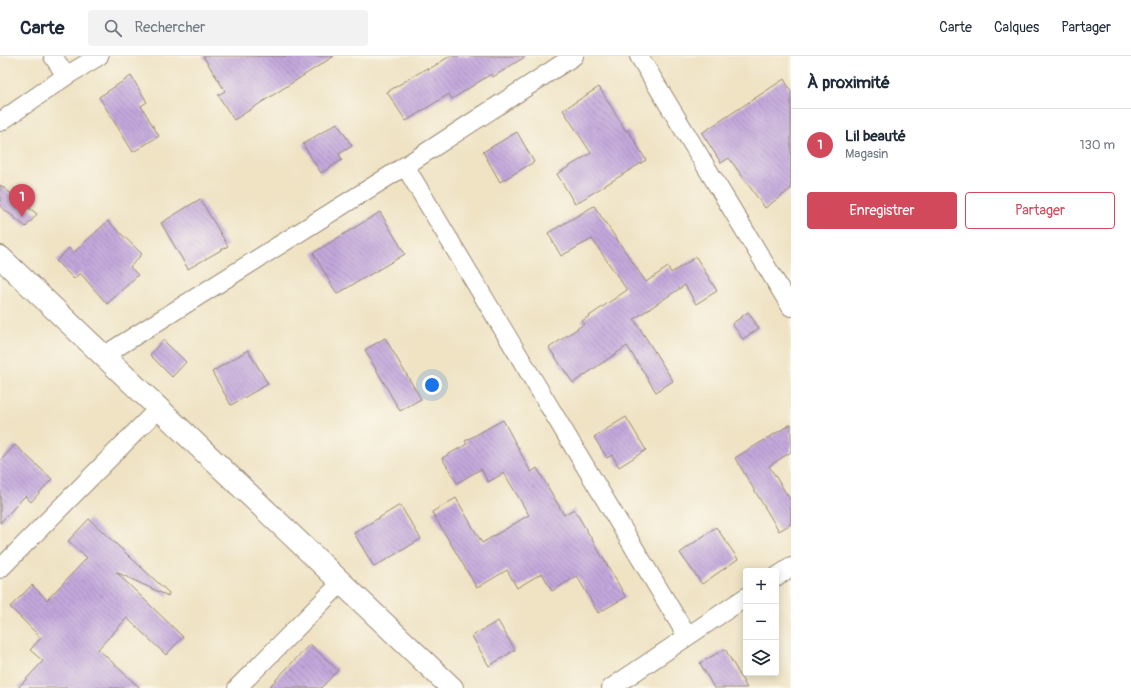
<!DOCTYPE html>
<html lang="fr">
<head>
<meta charset="utf-8">
<style>
  body { margin:0; font-family:Pangolin,sans-serif; background:#f2f2f3; color:#1f2937 }
  .controls { position:absolute; right:12px; bottom:12px; display:grid; overflow:hidden; border-radius:4px; box-shadow:0 2px 10px #0003 }
  .controls button { width:36px; height:36px; display:grid; place-items:center; padding:0; border:0; border-bottom:1px solid #e0e1e3; background:#fff; color:#1f2937; font:20px sans-serif }
  .you { position:absolute; left:432px; top:329px; width:14px; height:14px; margin:-10px; border:3px solid #fff; border-radius:50%; background:#1a73e8; box-shadow:0 0 0 6px #1a73e833 }
  .badge { display:grid; place-items:center; width:26px; height:26px; border-radius:50%; background:#d1495b; color:#fff; font-size:13px; font-weight:700 }
  .pin { position:absolute; translate:-50% -33px; filter:drop-shadow(0 1px 2px #0008) }
  .pin::after { content:''; position:absolute; top:21px; width:14px; height:12px; background:inherit; clip-path:polygon(0 0,100% 0,50% 100%) }
  .list { margin:0; padding:0; list-style:none }
  h2 { display:flex; justify-content:space-between; align-items:center; height:52px; margin:0; padding:0 16px; font-size:17px }
  h2 small { font-size:13px; font-weight:400; color:#747a83 }
  .list li { display:grid; grid-template-columns:26px 1fr auto; gap:12px; align-items:center; box-sizing:border-box; height:72px; padding:0 16px; border-top:1px solid #e0e1e3 }
  .list b { display:block; font-size:15px; white-space:nowrap }
  .list p { margin:0; font-size:13px; white-space:nowrap; color:#747a83 }
  .list em { font-size:13px; font-style:normal; color:#747a83 }
  .actions { display:flex; gap:8px; padding:12px 16px }
  .actions a { flex:1; padding:9px 0; border:1px solid #d1495b; border-radius:4px; text-align:center; font-size:14px; color:#d1495b }
  .actions .main { background:#d1495b; color:#fff }
  .icon { flex:none; width:22px; height:22px; fill:none; stroke:currentColor; stroke-width:2; stroke-linecap:round; stroke-linejoin:round }
  .map { position:relative; flex:none; width:791px; height:632px; overflow:hidden }
  header { display:flex; align-items:center; gap:24px; box-sizing:border-box; height:56px; padding:0 20px; background:#fff; border-bottom:1px solid #e0e1e3 }
  header strong { font-size:19px }
  nav { display:flex; gap:22px; margin-inline-start:auto; font-size:14px }
  .search { width:280px; height:36px; background:#f2f2f3; display:flex; align-items:center; gap:10px; box-sizing:border-box; padding:0 14px; border-radius:4px; color:#747a83; font-size:15px }
  main { display:flex }
  aside { flex:1; background:#fff }
  .map>svg:first-child { display:block }
  .building { fill:url(#building-back-hatch) }
  .lines { fill:none; stroke-linecap:round; stroke-linejoin:round }
  .minor-casing { stroke:#958671; stroke-width:20 }
  .tertiary-casing { stroke:#958671; stroke-width:24 }
  .minor { stroke:#fff; stroke-width:18 }
  .tertiary { stroke:#fff; stroke-width:22 }
</style>
</head>
<body>
<header>
<strong>Carte</strong>
<div class="search"><svg class="icon" aria-label="search" viewBox="0 0 24 24"><circle cx="10" cy="10" r="6"/><path d="M15 15l6 6"/></svg>Rechercher</div>
<nav><a>Carte</a><a>Calques</a><a>Partager</a></nav>
</header>
<main>
<div class="map">
<svg width="791" height="632" viewBox="0 0 791 632">
  <defs>
    <pattern id="building-back-hatch" width="6" height="6" patternUnits="userSpaceOnUse"><rect width="6" height="6" fill="#c2a7db"/><path d="M-1 5l2 2M0 0l6 6M5-1l2 2" fill="none" stroke="#9f88b1"/></pattern>
  </defs>
  <rect width="100%" height="100%" fill="#fbf7ec"/>
  <filter id="ink" filterUnits="userSpaceOnUse"><feTurbulence type="fractalNoise" baseFrequency=".025" numOctaves="2"/><feDisplacementMap in="SourceGraphic" scale="8" xChannelSelector="R" yChannelSelector="G"/><feConvolveMatrix kernelMatrix="1 2 1 2 8 2 1 2 1" color-interpolation-filters="sRGB"/></filter>
  <filter id="wash" filterUnits="userSpaceOnUse"><feTurbulence type="fractalNoise" baseFrequency=".012" numOctaves="4" result="noise"/><feDisplacementMap in="SourceGraphic" scale="16" xChannelSelector="R" yChannelSelector="G"/><feGaussianBlur stdDeviation="0.9" result="paint"/><feColorMatrix in="noise" values="0 0 0 0 0 0 0 0 0 0 0 0 0 0 0 0 0 1.4 0 .05"/><feComposite in="paint" operator="in"/></filter>
  <g filter="url(#wash)">
    <rect width="100%" height="100%" fill="#efe3c4"/>
    <g id="blocks">
      <!-- building -->
      <g class="building">
        <path d="M203,0H334L234,64L218,39L225,35Z"/>
        <path d="M450,0H526L493,21L491,18L452,43L449,38L406,65L387,36L427,12L428,14Z"/>
        <path d="M131,20L147,46L141,50L159,80L133,96L99,41Z"/>
        <path d="M784,23L791,35V133L765,152L729,102L721,107L702,77Z"/>
        <path d="M599,31L626,75L628,74L646,104L575,148L557,118L591,97L563,54Z"/>
        <path d="M337,67L352,90L339,98L342,104L321,117L303,88Z"/>
        <path d="M517,76L534,106L500,126L483,96Z"/>
        <path d="M0,129L37,158L26,171L0,150Z"/>
        <path d="M200,143L228,190L188,213L161,167Z"/>
        <path d="M594,150L646,226L668,211L671,217L696,201L717,235L696,248L685,229L634,263L673,325L656,336L627,290L573,327L549,292L584,268L582,265L627,234L592,183L561,200L548,177Z"/>
        <path d="M380,156L405,198L337,238L313,197Z"/>
        <path d="M108,165L142,198L130,211L138,219L107,248L80,217L74,223L56,205L69,192L73,197Z"/>
        <path d="M748,256L759,272L743,283L732,268Z"/>
        <path d="M385,282L421,343L400,355L365,294Z"/>
        <path d="M163,284L186,306L172,321L150,299Z"/>
        <path d="M248,294L268,328L231,349L212,316Z"/>
        <path d="M626,361L646,394L619,411L612,399L607,402L594,381Z"/>
        <path d="M503,364L531,416L537,412L564,459L574,453L626,541L598,557L577,520L552,535L542,517L517,532L507,514L477,532L432,456L456,442L482,487L529,459L504,417L488,426L481,413L457,427L442,402L467,388L465,385Z"/>
        <path d="M791,368V396L769,410L791,445V468L779,475L735,402Z"/>
        <path d="M15,389L52,423L31,446L25,440L0,467V405Z"/>
        <path d="M400,449L421,483L374,511L354,477Z"/>
        <path d="M89,463L169,537L168,540L116,516L183,581L166,599L127,562L98,593L140,632H18L43,605L30,594L41,582L10,551L32,529L47,544L87,502L68,485Z"/>
        <path d="M716,471L738,503L702,528L680,497Z"/>
        <path d="M498,565L515,594L489,610L472,580Z"/>
        <path d="M310,588L338,614L321,632H268Z"/>
        <path d="M725,593L747,632H714L700,607Z"/>
      </g>
    </g>
  </g>
  <g filter="url(#ink)">
    <use href="#blocks" fill-opacity="0" stroke="#958671" stroke-width="1"/>
    <g class="lines">
      <!-- minor casing -->
      <g class="minor-casing">
        <g id="minor">
          <path d="M53,0L66,20"/>
          <path d="M639,0L791,251"/>
          <path d="M0,66L66,20L99,0"/>
          <path d="M405,110L687,580"/>
          <path d="M103,300L405,110L574,0"/>
          <path d="M0,513L159,352"/>
          <path d="M776,521L791,511"/>
          <path d="M237,632L341,527"/>
          <path d="M611,632L746,541"/>
        </g>
      </g>
      <!-- tertiary casing -->
      <g class="tertiary-casing">
        <path id="tertiary" d="M0,201L452,632"/>
      </g>
      <!-- minor -->
      <use href="#minor" class="minor"/>
      <!-- tertiary -->
      <use href="#tertiary" class="tertiary"/>
    </g>
  </g>
</svg>
<div class="controls">
<button>+</button>
<button>−</button>
<button><svg class="icon" aria-label="layers" viewBox="0 0 24 24"><path d="M12 4l9 5-9 5-9-5zM3 14l9 5 9-5"/></svg></button>
</div>
<div class="you"></div>
<div class="pin badge" style="left:22px;top:161px">1</div>
</div>
<aside>
<h2>À proximité<small></small></h2>
<ul class="list">
<li><span class="badge">1</span><div><b>Lil beauté</b><p>Magasin</p></div><em>130 m</em></li>
</ul>
<div class="actions"><a class="main">Enregistrer</a><a>Partager</a></div>
</aside>
</main>
</body>
</html>
